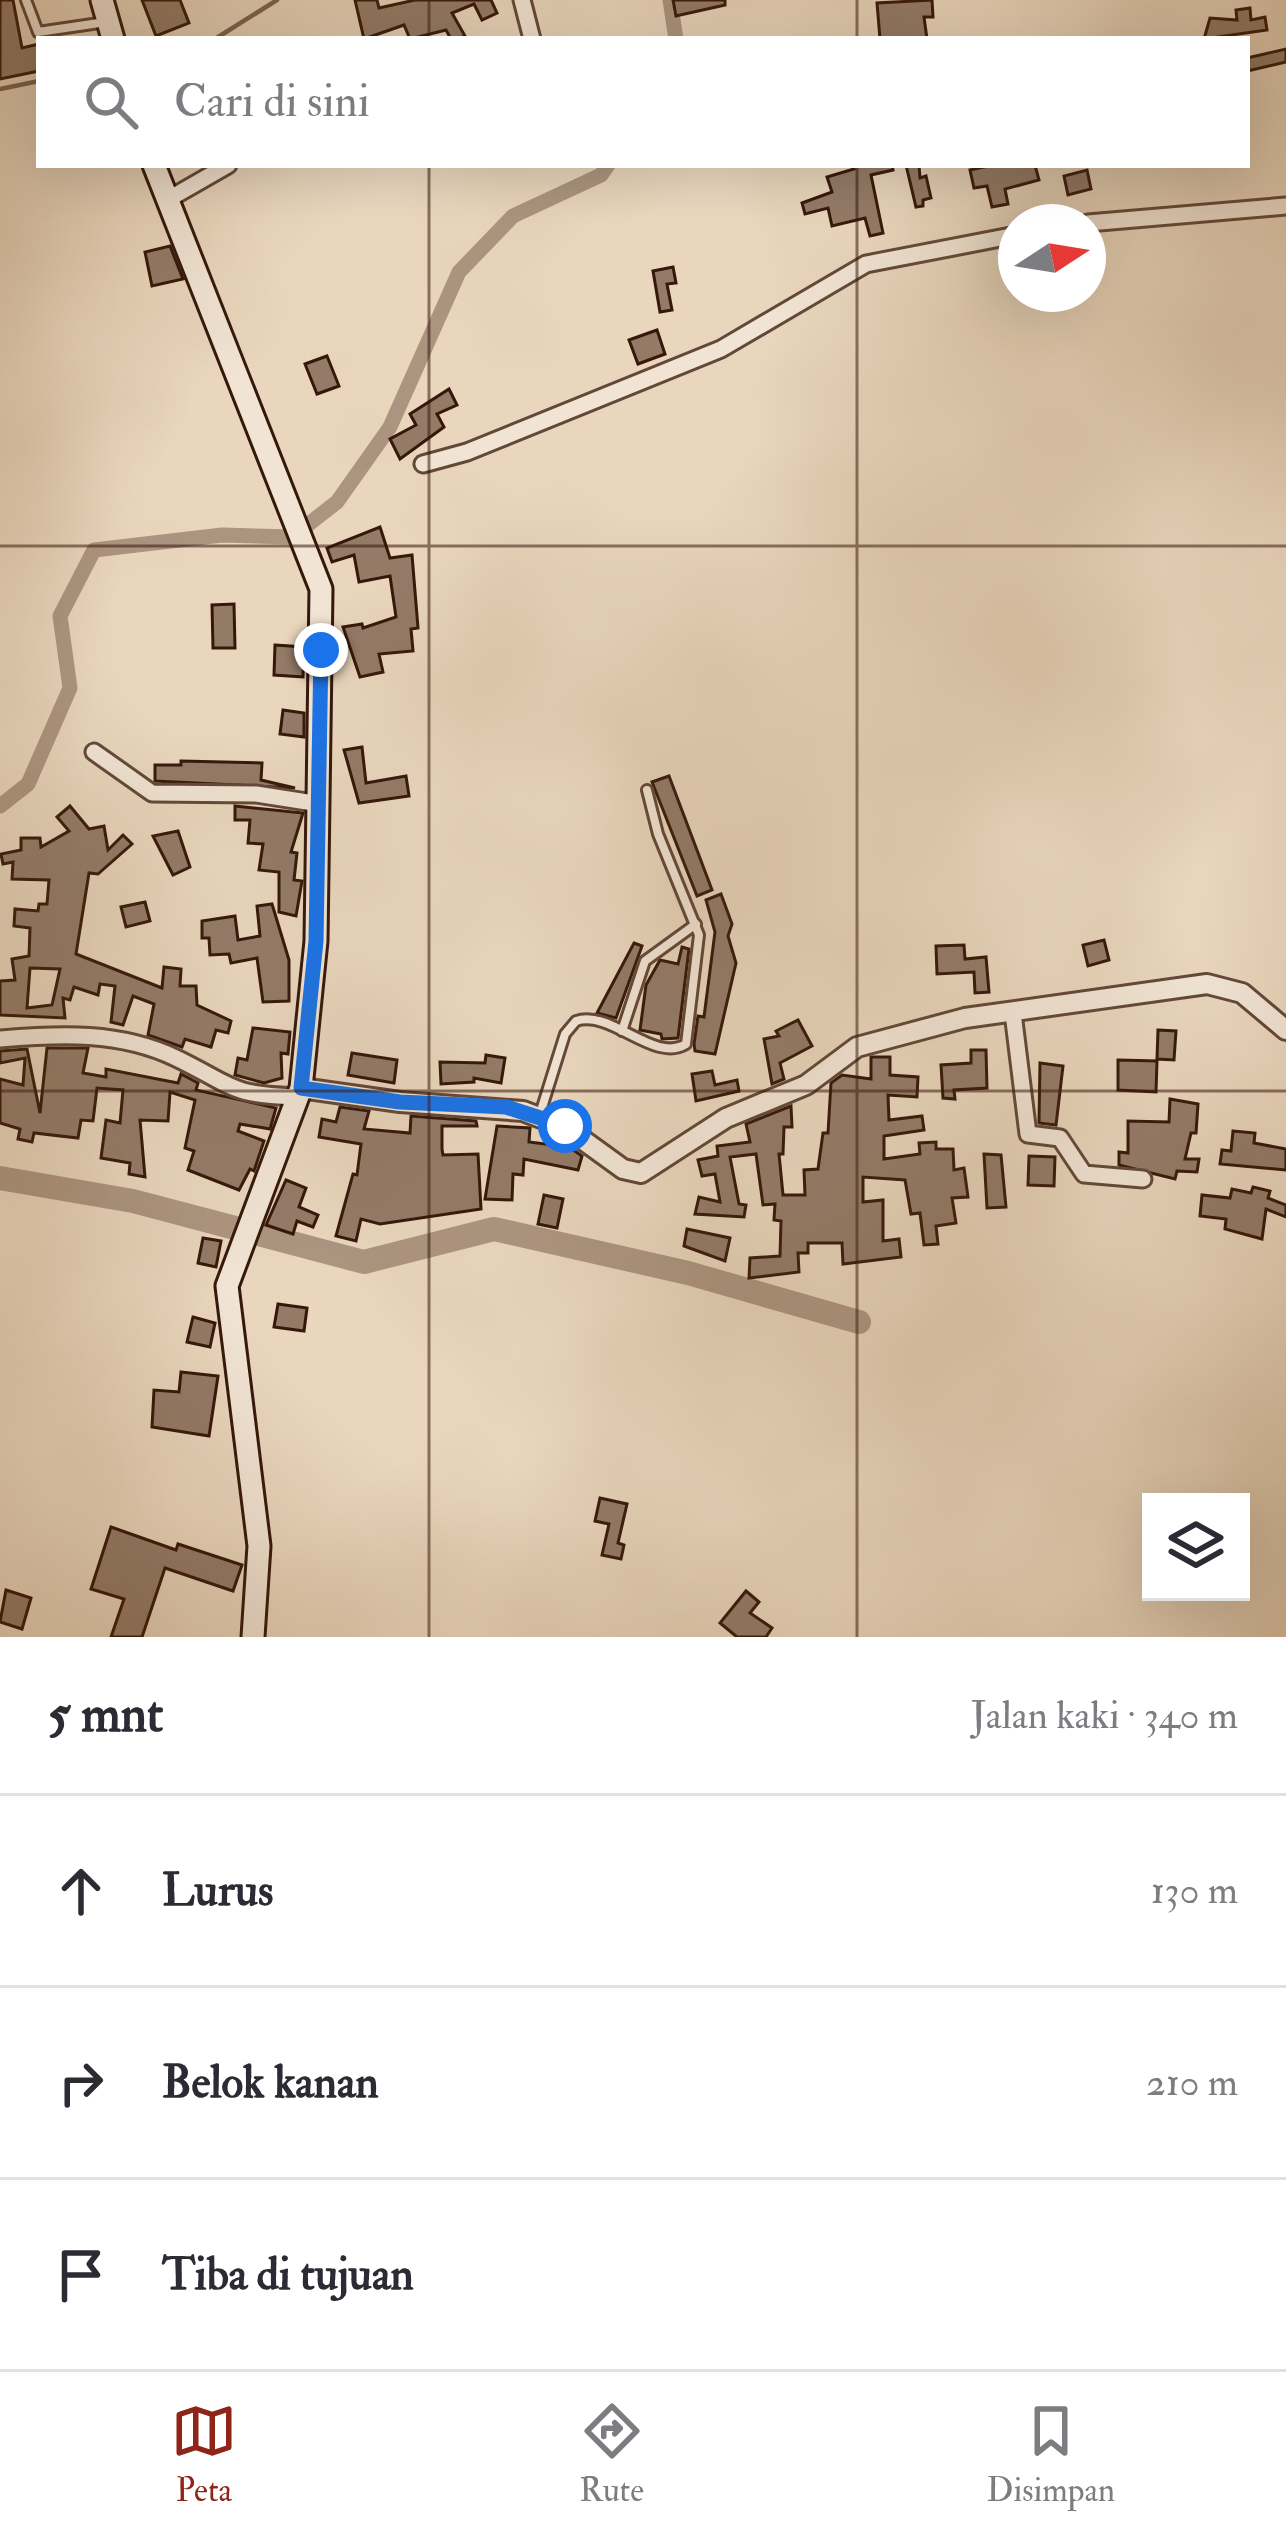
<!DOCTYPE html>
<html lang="id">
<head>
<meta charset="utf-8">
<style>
  body { margin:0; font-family:"IM FELL Double Pica",serif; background:#f2f2f3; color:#2b2b33 }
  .controls { position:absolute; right:36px; bottom:36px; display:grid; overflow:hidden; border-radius:0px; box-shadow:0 12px 48px #0002 }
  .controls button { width:108px; height:108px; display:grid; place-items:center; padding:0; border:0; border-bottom:3px solid #e1e1e2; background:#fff; color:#2b2b33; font:60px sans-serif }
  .compass { position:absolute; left:998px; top:204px; width:108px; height:108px; border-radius:50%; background:#fff; box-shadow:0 12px 48px #0002; rotate:78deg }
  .stop { position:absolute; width:36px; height:36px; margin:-27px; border:9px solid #1a73e8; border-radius:50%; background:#fff }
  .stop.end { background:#1a73e8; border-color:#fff; box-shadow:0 3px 12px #0008 }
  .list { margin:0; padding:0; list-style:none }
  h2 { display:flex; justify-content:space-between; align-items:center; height:156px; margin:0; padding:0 48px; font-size:51px }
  h2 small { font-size:39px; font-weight:400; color:#7c7c81 }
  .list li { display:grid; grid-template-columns:78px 1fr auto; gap:36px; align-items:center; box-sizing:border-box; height:192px; padding:0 48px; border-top:3px solid #e1e1e2 }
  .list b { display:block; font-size:45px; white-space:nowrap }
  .list em { font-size:39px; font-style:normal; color:#7c7c81 }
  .icon { flex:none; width:66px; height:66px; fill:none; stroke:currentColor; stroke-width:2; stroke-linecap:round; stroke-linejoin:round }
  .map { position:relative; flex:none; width:1286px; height:1637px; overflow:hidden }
  .search { position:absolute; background:#fff; box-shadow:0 12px 48px #0002; left:36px; right:36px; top:36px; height:132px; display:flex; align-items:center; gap:30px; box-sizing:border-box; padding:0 42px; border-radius:0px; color:#7c7c81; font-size:45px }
  .sheet { height:732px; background:#fff }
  nav { display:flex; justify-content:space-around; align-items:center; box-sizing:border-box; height:168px; border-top:3px solid #e1e1e2; background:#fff; font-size:33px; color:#7c7c81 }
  nav a { display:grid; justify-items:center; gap:6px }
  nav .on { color:#8f2418 }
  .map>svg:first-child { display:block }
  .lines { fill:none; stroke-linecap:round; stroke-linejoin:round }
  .stream { stroke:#7d6351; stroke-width:4.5 }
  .canal { stroke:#ac9580; stroke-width:15 }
  .river { stroke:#ac9580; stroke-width:24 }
  .building { fill:#937b68; stroke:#36180b; stroke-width:3; fill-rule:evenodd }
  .service-casing { stroke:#634838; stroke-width:14 }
  .minor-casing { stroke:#634838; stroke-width:21 }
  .tertiary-casing { stroke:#634838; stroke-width:24 }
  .secondary-casing { stroke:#36180b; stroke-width:27 }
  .service { stroke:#f1e4d4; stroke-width:8 }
  .minor { stroke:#f1e4d4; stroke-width:15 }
  .tertiary { stroke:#f1e4d4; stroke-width:18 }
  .secondary { stroke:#f1e4d4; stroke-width:21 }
  .route { stroke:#1a73e8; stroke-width:15 }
  .grid { fill:none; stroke:#36180b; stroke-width:3; stroke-opacity:0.55 }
</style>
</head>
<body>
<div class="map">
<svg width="1286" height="1637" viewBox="0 0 1286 1637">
  <rect width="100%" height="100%" fill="#e9d6bd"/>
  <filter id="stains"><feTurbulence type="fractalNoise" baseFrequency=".00167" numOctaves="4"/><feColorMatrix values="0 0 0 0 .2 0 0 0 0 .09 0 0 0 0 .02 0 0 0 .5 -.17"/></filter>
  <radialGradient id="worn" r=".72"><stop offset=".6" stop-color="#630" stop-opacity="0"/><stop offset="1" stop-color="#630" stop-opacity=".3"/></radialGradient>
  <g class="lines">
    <!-- stream -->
    <g class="stream">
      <path d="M215,39L277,0"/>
      <path d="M0,89L39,81"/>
    </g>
    <!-- canal -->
    <g class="canal">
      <path d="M670,0L676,39"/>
      <path d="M0,806L28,784L70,688L60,616L94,550L222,535L292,537L337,502L390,427L459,272L513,216L601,175L608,165"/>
    </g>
    <!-- river -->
    <path class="river" d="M0,1178L133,1201L364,1262L494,1229L688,1273L859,1322"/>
  </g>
  <!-- building -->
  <g class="building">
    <path d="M0,0H13L22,48L39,44V71L0,79Z"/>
    <path d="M142,0H180L189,23L156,36Z"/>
    <path d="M355,0H377L379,8L415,0H491L497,13L482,20L474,4L452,13L465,36L458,39H451L446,30L410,39L404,25L364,39Z"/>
    <path d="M673,0H725V5L676,16Z"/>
    <path d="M932,0L933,17H924L927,39H880L877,3Z"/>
    <path d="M1250,8L1251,20L1265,17L1267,30L1204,39L1210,18L1237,20L1236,10Z"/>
    <path d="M1286,49V62L1247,71V58Z"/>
    <path d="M853,165H892L893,170L871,175L883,233L870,236L865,218L832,226L828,208L805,214L802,203L832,192L827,177L854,169Z"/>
    <path d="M906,165H919L920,178L926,176L931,198L923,200V206L916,207Z"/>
    <path d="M993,165H1035L1039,180L1005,189L1008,204L992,207L987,186L974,188L970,170Z"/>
    <path d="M1087,170L1091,189L1068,195L1064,176Z"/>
    <path d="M170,246L183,279L152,286L145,252Z"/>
    <path d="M673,267L676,283L667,284L672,310L660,312L653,271Z"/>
    <path d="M657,330L665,354L638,364L629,340Z"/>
    <path d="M327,356L339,386L317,394L305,364Z"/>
    <path d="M449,389L457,405L437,414L444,427L400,459L390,439L416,425L410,414Z"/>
    <path d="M380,527L390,558L412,555L418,628L411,629L413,651L379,654L383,672L360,677L343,627L362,624L363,628L396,617L390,576L359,582L354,555L332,562L327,548Z"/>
    <path d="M234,604L235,648H213L212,605Z"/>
    <path d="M275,645L304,647L303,677L274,675Z"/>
    <path d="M283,710L304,713V737L280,734Z"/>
    <path d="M362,747L366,783L406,776L409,796L359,803L344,750Z"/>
    <path d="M181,761L262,763L261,780L295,788L155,781V765H181Z"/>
    <path d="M669,776L712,890L697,896L652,782Z"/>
    <path d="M70,806L89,829L104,826L108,850L123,835L132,844L98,874L89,873L76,954L162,988L164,967L181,969L180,986H196L197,1005L231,1021L228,1033L216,1030L211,1047L185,1039L182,1047L148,1035L154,1004L133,996L123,1025L111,1022L115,986L100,984L98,995L74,987L70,1000L63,998L65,1018L0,1015V981L15,980L12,959L29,956L30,928L14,926L15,909L38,911L39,904H47L49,880L12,879L13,862L3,864L1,854L21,850V838H40L41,847L69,831L57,817ZM30,968L60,969L52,1005L27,1008Z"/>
    <path d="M235,806L303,813L291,852L297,853L294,880L302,881L296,916L279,912V872L259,870L263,844L248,843L250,820H235Z"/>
    <path d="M178,831L190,867L173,875L153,836Z"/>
    <path d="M721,894L732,924L728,936L736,963L715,1054L695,1051L694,1044L698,1016L704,1017L715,932L706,900Z"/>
    <path d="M145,902L150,921L126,927L121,907Z"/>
    <path d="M272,904L289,960V1001L263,1002L257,958L231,963L229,954L210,955L209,938H202V921L235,916L238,940L260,936L257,906Z"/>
    <path d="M1104,940L1109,960L1088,966L1083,945Z"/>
    <path d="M634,943L642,946L616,1018L597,1013Z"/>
    <path d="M964,945L965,959L986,957L989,992L975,993L974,972L937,974L936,946Z"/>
    <path d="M682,947L689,949L678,1038L662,1039L661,1034L640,1030L646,985L660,960L678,964Z"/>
    <path d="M798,1020L812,1046L780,1063L784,1079L772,1084L764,1039L779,1036L776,1031Z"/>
    <path d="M253,1028L290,1032L288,1054L281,1053L282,1078L264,1083L235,1075L238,1058L247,1060Z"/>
    <path d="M1158,1030L1176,1031L1174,1060L1157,1059Z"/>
    <path d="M47,1048H88L83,1073L106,1077V1069L178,1083L181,1074L198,1083L196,1090L276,1108L270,1129L240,1124L238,1131L264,1141L254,1171L250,1169L239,1190L188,1170L194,1151L185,1148L195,1100L170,1092L168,1121L140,1120L145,1177L129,1174L130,1163L101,1158L106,1120L120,1123L123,1090L97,1088L93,1121L81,1120L78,1138L34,1133L32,1142L18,1139L20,1129L0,1123V1079L23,1085L25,1058L0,1063V1051L27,1049L40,1113Z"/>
    <path d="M971,1050H986L987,1088L954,1090L955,1099L943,1098L941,1065L971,1063Z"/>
    <path d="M352,1053L397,1060L394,1083L348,1075Z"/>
    <path d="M486,1055L505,1058L501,1083L474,1078V1082L441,1084L440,1062L485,1063Z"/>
    <path d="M871,1057H890V1075L918,1077L917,1097L888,1095L889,1120L922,1116L924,1130L884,1136V1159L920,1154L919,1143L936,1142V1149H953L954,1170L964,1168L968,1197L952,1198L956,1223L936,1226L938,1244L924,1245L920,1213L911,1214L905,1180L863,1177V1202L883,1200V1241L899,1239L901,1257L843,1264L842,1243H808V1253H798L799,1272L749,1278L750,1258L780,1256L781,1221L774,1220L775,1204L763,1205L756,1154L730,1157L739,1204L746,1205L744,1217L695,1214L699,1197L720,1202L715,1174L702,1176L698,1160L718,1156L717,1146L750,1142L746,1124L791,1106L792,1127H784L783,1154H779L783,1195H805L804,1170L818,1169L823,1133H828L831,1083L842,1075L871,1079Z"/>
    <path d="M1118,1060L1157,1061L1156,1092L1118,1090Z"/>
    <path d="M1040,1063L1063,1066L1056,1125L1039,1123Z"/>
    <path d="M712,1071L715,1085L737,1080L739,1091L696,1101L692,1074Z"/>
    <path d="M1170,1099L1198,1104L1196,1133H1191L1185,1159H1199L1197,1172L1177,1171L1175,1179L1119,1165V1152L1128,1153V1121L1169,1122Z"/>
    <path d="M340,1107L369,1111L364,1129L410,1133L411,1116L476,1121L477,1126H442V1149L443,1155L478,1154L481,1209L380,1224L361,1219L356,1241L336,1236L353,1174L357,1175L361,1144L319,1137L322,1119L336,1122Z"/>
    <path d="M497,1126L530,1128L529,1142L569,1147L582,1156L578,1170L524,1159L523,1175L513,1174L512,1200L485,1199Z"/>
    <path d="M1233,1131L1255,1133L1254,1143L1286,1149V1170L1220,1164L1222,1150L1231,1151Z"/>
    <path d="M984,1154L1001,1155L1006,1207L987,1208Z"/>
    <path d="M1029,1156L1055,1157L1054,1186L1028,1185Z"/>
    <path d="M286,1180L306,1188L299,1207L318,1215L313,1227L297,1221L293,1234L266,1225Z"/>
    <path d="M1253,1187L1270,1191L1268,1198L1286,1205V1217L1266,1209L1262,1239L1225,1229L1226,1219L1200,1216L1202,1195L1230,1198L1232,1189L1251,1193Z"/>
    <path d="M544,1195L563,1199L557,1228L538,1224Z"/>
    <path d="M687,1229L730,1238L725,1261L684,1246Z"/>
    <path d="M203,1238L221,1241L216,1267L198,1263Z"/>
    <path d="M278,1304L307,1308L304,1331L274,1327Z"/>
    <path d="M193,1317L215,1323L210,1347L187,1342Z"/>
    <path d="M181,1372L218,1376L209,1436L152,1427L154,1390L179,1392Z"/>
    <path d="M600,1498L627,1504L618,1543L624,1545L621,1559L602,1555L609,1524L595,1521Z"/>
    <path d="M111,1527L176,1550L178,1544L242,1565L233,1591L165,1568L142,1637H111L124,1599L91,1589Z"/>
    <path d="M6,1590L31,1598L22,1629L0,1622Z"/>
    <path d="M746,1591L759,1602L750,1613L772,1628L766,1637H737L720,1623Z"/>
  </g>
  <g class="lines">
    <!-- service casing -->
    <g class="service-casing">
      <g id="service">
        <path d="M26,0L38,32L106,22"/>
        <path d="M622,1031L645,961L696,924"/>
        <path d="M540,1114L565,1034L576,1021C611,1009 654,1064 686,1044L699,935L658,834L647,790"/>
      </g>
    </g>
    <!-- minor casing -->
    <g class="minor-casing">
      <g id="minor">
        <path d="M522,0L532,39"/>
        <path d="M167,200L228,165"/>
        <path d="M1088,223L1286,206"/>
        <path d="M423,464L467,452L721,349L866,264L1016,235"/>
        <path d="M94,752L152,793L256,794L320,804"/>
        <path d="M1013,1013L1028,1134L1060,1138L1084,1174L1143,1179"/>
        <path d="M0,1039C60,1034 120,1031 176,1058C234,1086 228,1095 299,1097"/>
      </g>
    </g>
    <!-- tertiary casing -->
    <g class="tertiary-casing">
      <path id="tertiary" d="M301,1088L400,1102L523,1111L565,1127L623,1169L641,1173L726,1118L806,1085L857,1047L965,1018L1207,984L1242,993L1286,1030"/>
    </g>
    <!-- secondary casing -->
    <g class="secondary-casing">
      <g id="secondary">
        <path d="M102,0L113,39"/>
        <path d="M154,165L321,589L316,941L301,1088L227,1286L259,1546L253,1637"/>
      </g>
    </g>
    <!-- service -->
    <use href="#service" class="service"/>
    <!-- minor -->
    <use href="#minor" class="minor"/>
    <!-- tertiary -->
    <use href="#tertiary" class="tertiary"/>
    <!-- secondary -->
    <use href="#secondary" class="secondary"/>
  </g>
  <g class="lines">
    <!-- route -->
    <path class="route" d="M321,650L316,941L301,1088L400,1102L506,1107L565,1126"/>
  </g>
  <!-- grid -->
  <path class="grid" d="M429,0V39M857,0V39M429,165V1637M857,165V1637M0,546H1286M0,1091H1286"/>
  <rect width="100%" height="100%" filter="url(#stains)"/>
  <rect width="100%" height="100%" fill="url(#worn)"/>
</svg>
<div class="controls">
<button><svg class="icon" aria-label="layers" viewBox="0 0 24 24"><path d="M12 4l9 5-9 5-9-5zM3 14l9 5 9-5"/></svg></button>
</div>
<svg class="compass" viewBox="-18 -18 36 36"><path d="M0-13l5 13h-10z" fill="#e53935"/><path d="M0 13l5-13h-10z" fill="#7c7c81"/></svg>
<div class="stop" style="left:565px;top:1126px"></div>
<div class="stop end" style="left:321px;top:650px"></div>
<div class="search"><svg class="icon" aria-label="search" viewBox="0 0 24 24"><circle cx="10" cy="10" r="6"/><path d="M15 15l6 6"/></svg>Cari di sini</div>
</div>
<section class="sheet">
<h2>5 mnt<small>Jalan kaki · 340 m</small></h2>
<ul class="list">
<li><svg class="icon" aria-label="ahead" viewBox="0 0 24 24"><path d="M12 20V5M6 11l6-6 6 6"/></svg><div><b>Lurus</b></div><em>130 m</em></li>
<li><svg class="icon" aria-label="right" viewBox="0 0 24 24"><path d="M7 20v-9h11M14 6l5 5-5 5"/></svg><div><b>Belok kanan</b></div><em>210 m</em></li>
<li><svg class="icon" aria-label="arrive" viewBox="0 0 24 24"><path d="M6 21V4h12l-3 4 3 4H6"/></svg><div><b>Tiba di tujuan</b></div></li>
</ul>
</section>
<nav>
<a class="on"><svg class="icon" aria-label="map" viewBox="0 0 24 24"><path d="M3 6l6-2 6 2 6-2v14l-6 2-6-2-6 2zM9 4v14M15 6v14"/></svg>Peta</a>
<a><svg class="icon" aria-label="directions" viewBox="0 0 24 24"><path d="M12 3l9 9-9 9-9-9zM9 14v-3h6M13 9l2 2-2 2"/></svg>Rute</a>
<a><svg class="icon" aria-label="saved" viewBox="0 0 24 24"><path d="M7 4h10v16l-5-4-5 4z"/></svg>Disimpan</a>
</nav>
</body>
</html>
